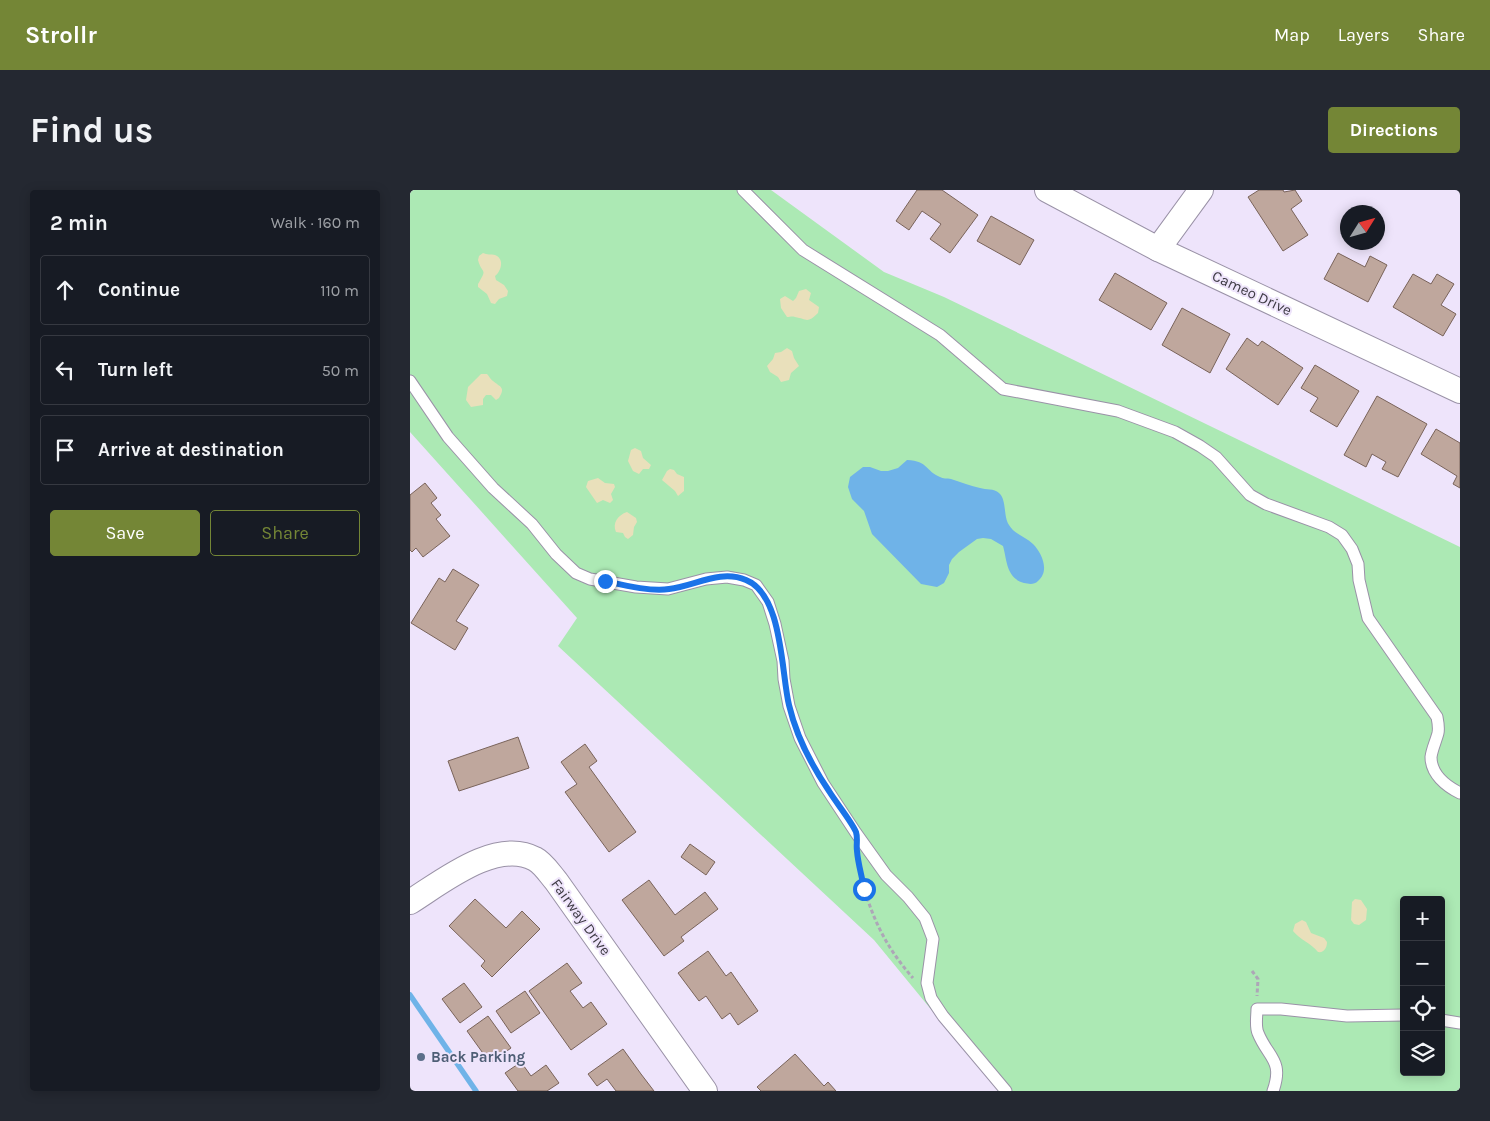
<!DOCTYPE html>
<html lang="en">
<head>
<meta charset="utf-8">
<style>
  body { margin:0; font-family:Karla,sans-serif; background:#242831; color:#f1f3f6 }
  .controls { position:absolute; right:15px; bottom:15px; display:grid; overflow:hidden; border-radius:5px; box-shadow:0 2px 12px #0003 }
  .controls button { width:45px; height:45px; display:grid; place-items:center; padding:0; border:0; border-bottom:1px solid #363941; background:#171b24; color:#f1f3f6; font:25px sans-serif }
  .compass { position:absolute; left:930px; top:15px; width:45px; height:45px; border-radius:50%; background:#171b24; box-shadow:0 2px 12px #0003; rotate:53deg }
  .stop { position:absolute; width:15px; height:15px; margin:-11px; border:4px solid #1a73e8; border-radius:50%; background:#fff }
  .stop.end { background:#1a73e8; border-color:#fff; box-shadow:0 1px 5px #0008 }
  .list { margin:0; padding:0; list-style:none }
  h2 { display:flex; justify-content:space-between; align-items:center; height:65px; margin:0; padding:0 20px; font-size:21px }
  h2 small { font-size:16px; font-weight:400; color:#9ea1a6 }
  .list li { display:grid; grid-template-columns:32px 1fr auto; gap:15px; align-items:center; box-sizing:border-box; height:70px; margin:0 10px 10px; padding:0 10px; border:1px solid #363941; border-radius:5px }
  .list b { display:block; font-size:19px; white-space:nowrap }
  .list em { font-size:16px; font-style:normal; color:#9ea1a6 }
  .actions { display:flex; gap:10px; padding:15px 20px }
  .actions a { flex:1; padding:11px 0; border:1px solid #748636; border-radius:5px; text-align:center; font-size:18px; color:#748636 }
  .actions .main { background:#748636; color:#fff }
  .icon { flex:none; width:28px; height:28px; fill:none; stroke:currentColor; stroke-width:2; stroke-linecap:round; stroke-linejoin:round }
  .map { position:relative; flex:none; width:1050px; height:901px; overflow:hidden; border-radius:5px }
  header { display:flex; align-items:center; gap:30px; box-sizing:border-box; height:70px; padding:0 25px; background:#748636; color:#fff }
  header strong { font-size:24px }
  nav { display:flex; gap:28px; margin-inline-start:auto; font-size:18px }
  .intro { display:flex; align-items:center; justify-content:space-between; box-sizing:border-box; height:120px; padding:0 30px }
  h1 { margin:0; font-size:35px }
  .button { padding:12px 22px; border-radius:5px; background:#748636; color:#fff; font-size:18px; font-weight:700 }
  main { display:flex; gap:30px; padding:0 30px }
  aside { flex:1; background:#171b24; border-radius:5px; box-shadow:0 2px 12px #0003 }
  .map>svg:first-child { display:block }
  .green { fill:#ace9b4; fill-rule:evenodd }
  .sand { fill:#e9e0bb }
  .water { fill:#6fb3e8 }
  .lines { fill:none; stroke-linecap:round; stroke-linejoin:round }
  .stream { stroke:#6fb3e8; stroke-width:5.5 }
  .building { fill:#bfa79d; stroke:#79635a }
  .lane-casing { stroke:#9a92a7; stroke-width:13 }
  .street-casing { stroke:#9a92a7; stroke-width:26 }
  .path { stroke:#ada6b7; stroke-width:3; stroke-dasharray:4 2.5; stroke-linecap:butt }
  .lane { stroke:#fff; stroke-width:11 }
  .street { stroke:#fff; stroke-width:24 }
  .route { stroke:#1a73e8; stroke-width:6 }
  .service-dot { fill:#5c6f8a; stroke:#eee4fb; stroke-width:2 }
  .labels { text-anchor:middle; dominant-baseline:central; stroke-width:4; stroke-linejoin:round; paint-order:stroke }
  .street-label { font-size:15px; fill:#3d3a43; stroke:#eee4fb }
  .service-label { font-size:15px; font-weight:bold; fill:#4e5e75; stroke:#eee4fb; text-anchor:start }
</style>
</head>
<body>
<header>
<strong>Strollr</strong>
<nav><a>Map</a><a>Layers</a><a>Share</a></nav>
</header>
<div class="intro"><h1>Find us</h1><a class="button">Directions</a></div>
<main>
<aside>
<h2>2 min<small>Walk · 160 m</small></h2>
<ul class="list">
<li><svg class="icon" aria-label="ahead" viewBox="0 0 24 24"><path d="M12 20V5M6 11l6-6 6 6"/></svg><div><b>Continue</b></div><em>110 m</em></li>
<li><svg class="icon" aria-label="left" viewBox="0 0 24 24"><path d="M17 20v-9H6M10 6l-5 5 5 5"/></svg><div><b>Turn left</b></div><em>50 m</em></li>
<li><svg class="icon" aria-label="arrive" viewBox="0 0 24 24"><path d="M6 21V4h12l-3 4 3 4H6"/></svg><div><b>Arrive at destination</b></div></li>
</ul>
<div class="actions"><a class="main">Save</a><a>Share</a></div>
</aside>
<div class="map">
<svg width="1050" height="901" viewBox="0 0 1050 901">
  <rect width="100%" height="100%" fill="#eee4fb"/>
  <!-- green -->
  <path class="green" d="M0,0H361L474,82L534,107L1050,357V901H588L464,750L148,456L167,428L0,242ZM994,710H1031V882H994Z"/>
  <!-- sand -->
  <g class="sand">
    <path d="M73,63C77,65 81,64 85,65C95,69 91,81 85,86L86,90L94,95L98,101L97,106L89,109L85,114L81,113L77,104L68,97V94C78,77 72,85 68,70L69,66Z"/>
    <path d="M396,99L401,103L399,110L409,117L408,123C397,134 397,129 385,127C382,126 380,127 377,127L371,118L370,109L375,106L383,111L386,108L389,101Z"/>
    <path d="M377,158L382,161L384,168L389,176L381,183L379,190L371,192L368,187L360,182L357,176L363,169L365,163L371,162Z"/>
    <path d="M71,184H77C79,186 81,190 83,191C90,197 96,197 89,208L86,210L81,205H76L73,209V215L61,217L56,210L58,197Z"/>
    <path d="M225,258L231,261L233,268L241,275L239,279H233L229,284L223,281L218,271L221,260Z"/>
    <path d="M260,279L264,280L267,284L274,287V301L268,306L265,301L252,290L257,281Z"/>
    <path d="M188,288L195,293L204,294L205,297L201,304L203,310L200,313L193,310L187,313L176,297L178,291Z"/>
    <path d="M217,322L226,328L227,332L224,337L223,345L218,349L215,347L213,343L206,342C202,333 208,325 217,322Z"/>
    <path d="M945,709L951,710L957,719L956,730L949,735L944,734L941,730L942,712Z"/>
    <path d="M892,730L896,732L901,743L914,748L917,752C917,758 914,763 908,762C901,753 890,750 883,741L885,734Z"/>
  </g>
  <!-- water -->
  <path class="water" d="M497,270C519,271 515,281 530,287C533,289 537,288 541,289C551,292 561,296 570,298C576,300 584,298 589,303C597,310 593,326 599,335C604,344 616,347 623,354C632,363 640,381 628,391C624,395 619,394 614,393C596,388 597,370 593,356L581,349L573,348L567,349L549,362L542,369L539,375V383L534,393L527,397L511,394L462,344L454,321L442,309L438,297L440,287L453,277H460L471,281H478L488,278Z"/>
  <g class="lines">
    <!-- stream -->
    <path class="stream" d="M0,805L66,901"/>
  </g>
  <!-- building -->
  <g class="building">
    <path d="M507,0H532L568,25L540,63L520,49L531,34L512,21L499,40L486,31Z"/>
    <path d="M849,0H873L874,2L885,0L892,11L881,19L898,45L873,61L838,7Z"/>
    <path d="M581,26L624,50L610,75L567,51Z"/>
    <path d="M928,63L955,77L960,66L977,75L958,112L914,89Z"/>
    <path d="M705,83L757,113L741,140L689,110Z"/>
    <path d="M1003,84L1021,94L1027,84L1044,94L1031,115L1046,124L1033,146L983,117Z"/>
    <path d="M772,118L820,144L800,183L752,155Z"/>
    <path d="M837,148L848,156L852,151L893,178L868,215L816,179Z"/>
    <path d="M905,175L949,201L927,237L900,221L908,208L891,198Z"/>
    <path d="M967,206L1017,234L988,287L972,279L976,272L962,264L956,277L934,265Z"/>
    <path d="M1026,239L1050,253V298L1043,294L1047,286L1011,264Z"/>
    <path d="M15,293L27,308L21,313L31,325L26,329L40,346L13,367L6,358L2,362L0,360V305Z"/>
    <path d="M43,379L69,395L46,431L58,438L45,460L1,433L29,388L35,392Z"/>
    <path d="M108,547L119,578L49,601L38,571Z"/>
    <path d="M175,554L187,571L179,577L226,642L199,662L155,602L167,594L151,572Z"/>
    <path d="M280,654L305,672L296,685L271,667Z"/>
    <path d="M239,690L265,725L295,702L308,719L271,747L274,751L254,766L212,710Z"/>
    <path d="M65,709L96,738L112,721L130,739L82,787L71,776L75,771L39,736Z"/>
    <path d="M298,761L316,786L321,782L348,821L328,835L320,823L312,829L296,806L289,811L268,783Z"/>
    <path d="M157,773L172,793L160,801L173,818L181,812L197,834L161,860L119,801Z"/>
    <path d="M54,793L72,817L50,833L32,809Z"/>
    <path d="M115,801L130,823L101,843L86,821Z"/>
    <path d="M78,826L101,858L80,873L57,841Z"/>
    <path d="M213,859L231,884L244,901H206L197,889L187,896L178,884Z"/>
    <path d="M385,864L414,896L418,892L426,901H351L347,897Z"/>
    <path d="M111,872L121,886L136,875L149,893L137,901H108L95,883Z"/>
  </g>
  <g class="lines">
    <!-- lane casing -->
    <g class="lane-casing">
      <g id="lane">
        <path d="M333,0L393,60L530,145L593,199L708,221L765,242L790,256L806,267L840,305L856,314L919,337L932,345L942,359L948,374L949,390L958,428L1027,527C1028,532 1029,538 1028,543C1026,551 1022,559 1021,567C1021,584 1036,596 1050,603"/>
        <path d="M0,191L38,247L83,298L122,334L146,364L166,383L180,389L226,397L258,399L296,389L317,387L334,390L346,395L358,412L365,434L373,471L374,489L379,516L390,548L413,593L446,643L476,685L498,707L515,728L523,749L517,793L521,808L533,826L596,901"/>
        <path d="M1031,830L1050,833"/>
        <path d="M863,901C874,870 858,868 848,843C845,836 847,826 847,819H871L937,826L994,825"/>
      </g>
    </g>
    <!-- street casing -->
    <g class="street-casing">
      <g id="street">
        <path d="M637,0L748,59L1050,201"/>
        <path d="M748,59L791,0"/>
        <path d="M0,712C32,692 86,648 125,669C133,673 140,684 146,691L295,901"/>
      </g>
    </g>
    <!-- path -->
    <g class="path">
      <path d="M449,676C458,720 473,754 503,788"/>
      <path d="M842,781L848,789L847,806"/>
    </g>
    <!-- lane -->
    <use href="#lane" class="lane"/>
    <!-- street -->
    <use href="#street" class="street"/>
  </g>
  <g class="lines">
    <!-- route -->
    <path class="route" d="M195,391C213,395 241,402 259,399C285,396 310,379 336,390C373,405 371,482 379,515C386,545 402,576 419,601C425,611 442,632 446,642C448,648 446,656 447,661C448,674 452,686 454,699"/>
  </g>
  <!-- markers -->
  <circle class="service-dot" cx="11" cy="867" r="5"/>
  <g class="labels">
    <!-- street labels -->
    <g class="street-label">
      <text transform="translate(842 103) rotate(25)">Cameo Drive</text>
      <text transform="translate(171 727) rotate(54)">Fairway Drive</text>
    </g>
    <!-- service labels -->
    <g class="service-label">
      <text x="21" y="867">Back Parking</text>
    </g>
  </g>
</svg>
<div class="controls">
<button>+</button>
<button>−</button>
<button><svg class="icon" aria-label="locate" viewBox="0 0 24 24"><circle cx="12" cy="12" r="6"/><path d="M12 2v4M12 18v4M2 12h4M18 12h4"/></svg></button>
<button><svg class="icon" aria-label="layers" viewBox="0 0 24 24"><path d="M12 4l9 5-9 5-9-5zM3 14l9 5 9-5"/></svg></button>
</div>
<svg class="compass" viewBox="-18 -18 36 36"><path d="M0-13l5 13h-10z" fill="#e53935"/><path d="M0 13l5-13h-10z" fill="#9ea1a6"/></svg>
<div class="stop" style="left:454px;top:699px"></div>
<div class="stop end" style="left:195px;top:391px"></div>
</div>
</main>
</body>
</html>
